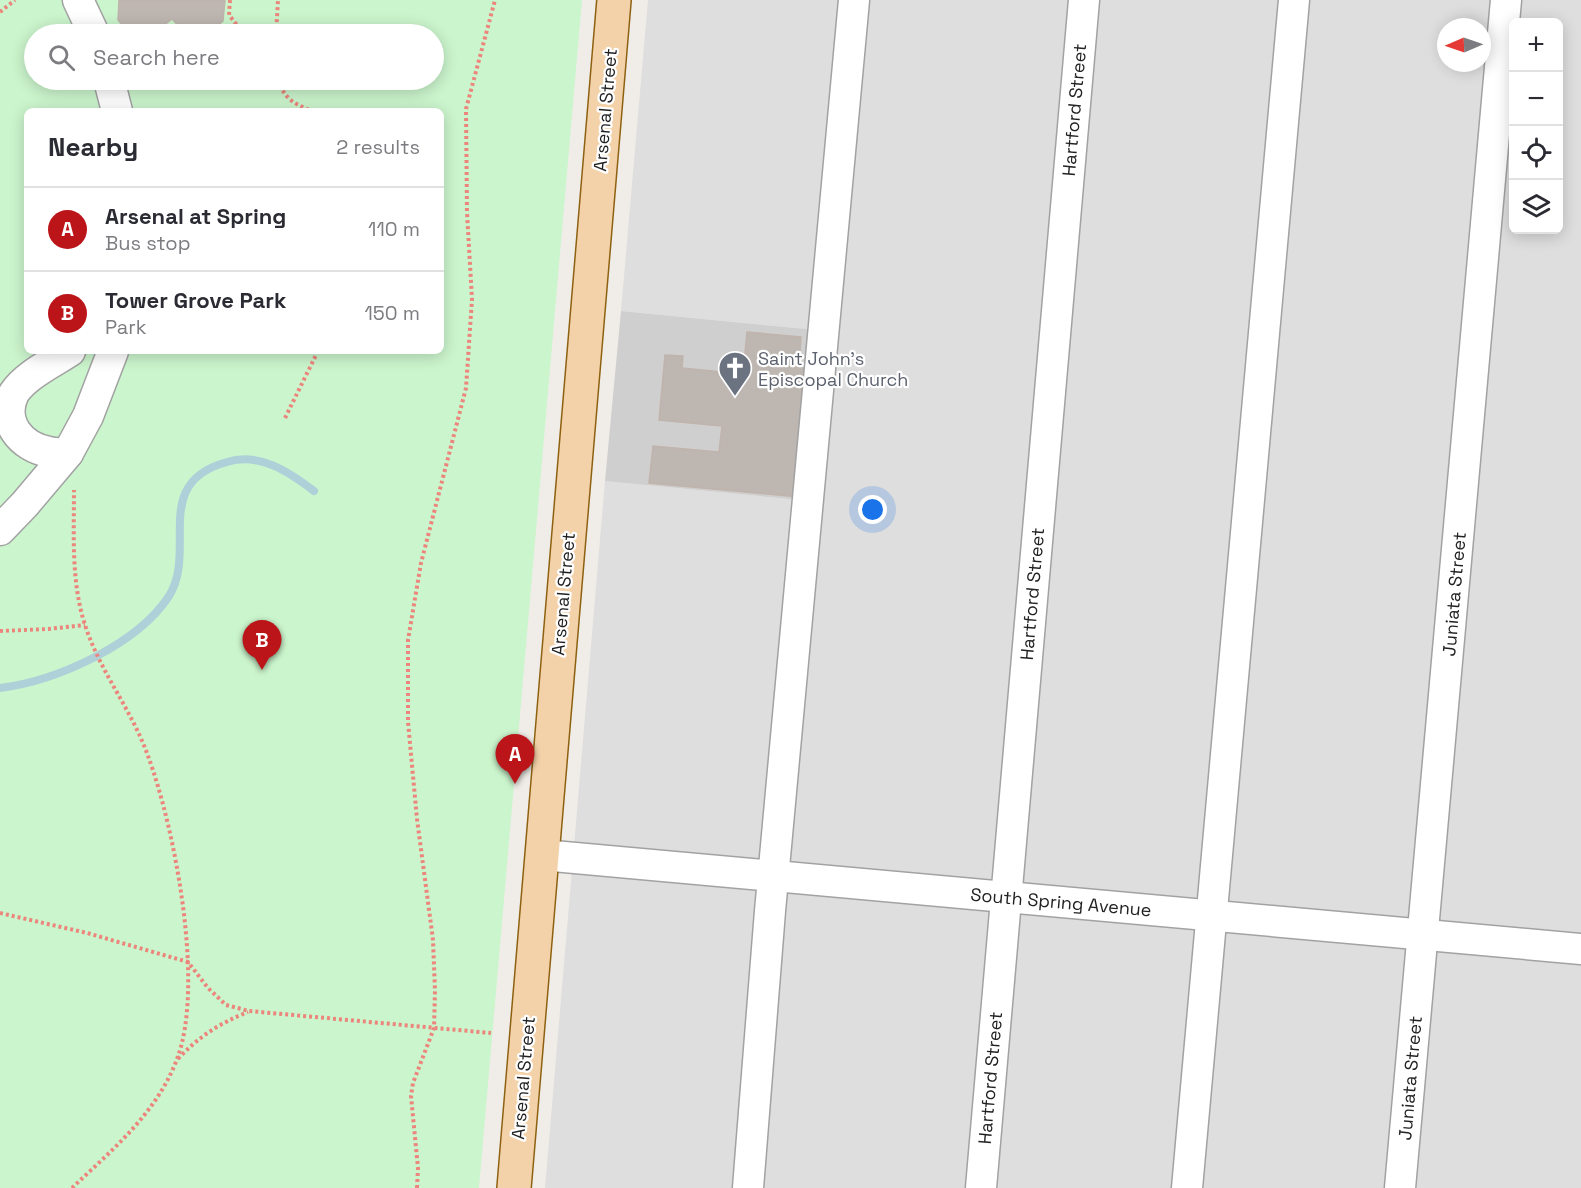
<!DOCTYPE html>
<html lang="en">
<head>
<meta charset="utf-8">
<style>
  body { margin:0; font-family:"Space Grotesk",sans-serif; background:#f2f2f3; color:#2b2b33 }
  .controls { position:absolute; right:18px; top:18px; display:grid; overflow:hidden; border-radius:9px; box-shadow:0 3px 15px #0003 }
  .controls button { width:54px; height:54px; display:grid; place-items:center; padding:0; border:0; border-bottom:2px solid #e1e1e2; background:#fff; color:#2b2b33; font:30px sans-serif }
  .compass { position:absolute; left:1437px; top:18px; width:54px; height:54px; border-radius:50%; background:#fff; box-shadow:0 3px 15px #0003; rotate:268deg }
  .you { position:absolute; left:873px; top:510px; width:21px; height:21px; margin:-15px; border:4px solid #fff; border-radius:50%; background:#1a73e8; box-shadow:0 0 0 9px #1a73e833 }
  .badge { display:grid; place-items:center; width:39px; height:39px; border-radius:50%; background:#bc1519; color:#fff; font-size:20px; font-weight:700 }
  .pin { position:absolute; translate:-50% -50px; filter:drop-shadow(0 2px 3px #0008) }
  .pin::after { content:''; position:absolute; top:32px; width:21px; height:18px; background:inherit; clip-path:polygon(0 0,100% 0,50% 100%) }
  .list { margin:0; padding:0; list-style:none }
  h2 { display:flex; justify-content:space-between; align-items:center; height:78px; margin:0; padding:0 24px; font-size:26px }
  h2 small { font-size:20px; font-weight:400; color:#7c7c81 }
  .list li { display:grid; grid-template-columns:39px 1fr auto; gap:18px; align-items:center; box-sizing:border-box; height:84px; padding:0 24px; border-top:2px solid #e1e1e2 }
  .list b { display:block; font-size:22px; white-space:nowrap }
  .list p { margin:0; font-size:20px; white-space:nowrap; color:#7c7c81 }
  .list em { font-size:20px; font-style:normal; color:#7c7c81 }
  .icon { flex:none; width:33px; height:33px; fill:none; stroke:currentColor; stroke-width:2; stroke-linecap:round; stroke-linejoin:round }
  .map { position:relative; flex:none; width:1581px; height:1188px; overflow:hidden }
  .search { position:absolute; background:#fff; box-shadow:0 3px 15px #0003; left:24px; top:24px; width:420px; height:66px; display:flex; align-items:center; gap:15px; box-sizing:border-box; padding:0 21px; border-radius:33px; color:#7c7c81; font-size:22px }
  .panel { position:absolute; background:#fff; box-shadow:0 3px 15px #0003; left:24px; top:108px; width:420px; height:246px; border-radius:9px }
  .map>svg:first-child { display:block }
  .residential { fill:#dedede; fill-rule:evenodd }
  .religious { fill:#cfcfcf }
  .park { fill:#cbf5cd; fill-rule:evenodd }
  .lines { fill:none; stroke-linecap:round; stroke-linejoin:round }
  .stream { stroke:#add0d9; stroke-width:8 }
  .building { fill:#bdb6b1; stroke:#c0b4ac; stroke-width:1.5 }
  .minor-casing { stroke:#a2a2a2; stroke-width:33 }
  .major-casing { stroke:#8d6110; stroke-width:36 }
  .path { stroke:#ec867d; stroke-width:4; stroke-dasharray:3 3; stroke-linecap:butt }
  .minor { stroke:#fff; stroke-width:30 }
  .major { stroke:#f3d2aa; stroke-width:33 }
  .labels { text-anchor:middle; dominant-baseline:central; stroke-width:4.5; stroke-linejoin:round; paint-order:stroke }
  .street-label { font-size:18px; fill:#212121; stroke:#fff }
  .worship-label { font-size:18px; fill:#5b616d; stroke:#fff; text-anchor:start }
</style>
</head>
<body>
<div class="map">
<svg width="1581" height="1188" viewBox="0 0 1581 1188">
  <rect width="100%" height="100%" fill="#f0ede8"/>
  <!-- residential -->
  <path class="residential" d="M648,0H1581V1188H545L605,481L799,500L815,330L621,311ZM1514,22H1558V230H1514ZM1446,27H1482V63H1446Z"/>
  <!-- religious -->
  <path class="religious" d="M621,311L816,330L799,500L605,481Z"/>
  <!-- park -->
  <path class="park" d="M0,0H582L479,1188H0ZM34,34H434V80H34ZM27,111H441V351H27Z"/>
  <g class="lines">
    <!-- stream -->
    <path class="stream" d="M0,688C56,681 137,645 169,596C198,550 150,483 227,462C260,452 289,472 314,491"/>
  </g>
  <!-- building -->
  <g class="building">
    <path d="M119,0H225L223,21L206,34H186L172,19L153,34H130L118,20Z"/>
    <path d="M747,332L801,337L799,364L811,365L799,497L649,483L653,446L719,452L722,426L659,420L665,355L683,356L682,368L743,374Z"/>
  </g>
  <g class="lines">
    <!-- minor casing -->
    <g class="minor-casing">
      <g id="minor">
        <path d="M78,0L94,34"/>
        <path d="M109,80L117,111"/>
        <path d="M68,453C62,453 55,454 49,452C21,447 0,422 14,393C26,375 52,363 70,351"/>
        <path d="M0,530L25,504L68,453L88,416L113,351"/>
        <path d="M542,855L1581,949"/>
        <path d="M748,1188L770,911L854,0"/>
        <path d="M981,1188L1084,0"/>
        <path d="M1187,1188L1294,0"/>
        <path d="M1400,1188L1506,0"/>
      </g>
    </g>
    <!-- major casing -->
    <g class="major-casing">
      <path id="major" d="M514,1188L614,0"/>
    </g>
    <!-- path -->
    <g class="path">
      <path d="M230,0L229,15L244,34"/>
      <path d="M0,12L15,0"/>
      <path d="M276,34L278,0"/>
      <path d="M277,80C286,99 292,103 312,111"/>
      <path d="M285,418L318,351"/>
      <path d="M0,631L48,629L85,625"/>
      <path d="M0,913L87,933L188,962L208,988L226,1005L249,1011L491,1033"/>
      <path d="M178,1059C198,1037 220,1023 248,1012"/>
      <path d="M72,1188C112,1150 157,1113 177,1059C205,986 175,829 148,756C132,710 100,672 85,625C71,582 74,535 74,490"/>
      <path d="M417,1188L418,1168L411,1096L413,1083L434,1028L435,991L433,940L417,819L408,722V640L421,563L466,388L472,299L467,213L466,109L495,0"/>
    </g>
    <!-- minor -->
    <use href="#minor" class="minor"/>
    <!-- major -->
    <use href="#major" class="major"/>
  </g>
  <!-- icons -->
  <defs>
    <g id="church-pin" transform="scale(1.725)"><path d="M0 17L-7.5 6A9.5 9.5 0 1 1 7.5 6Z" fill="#6b7280" stroke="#fff"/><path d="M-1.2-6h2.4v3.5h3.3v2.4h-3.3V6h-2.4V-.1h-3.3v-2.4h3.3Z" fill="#fff"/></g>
  </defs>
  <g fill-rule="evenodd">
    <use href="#church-pin" x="735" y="368"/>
  </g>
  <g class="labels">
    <!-- street labels -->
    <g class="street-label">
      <text transform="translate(605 110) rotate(-85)">Arsenal Street</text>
      <text transform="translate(1074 110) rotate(-85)">Hartford Street</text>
      <text transform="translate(563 594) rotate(-85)">Arsenal Street</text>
      <text transform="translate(1032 594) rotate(-85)">Hartford Street</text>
      <text transform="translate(1454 594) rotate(-85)">Juniata Street</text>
      <text transform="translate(1061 902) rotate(5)">South Spring Avenue</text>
      <text transform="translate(523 1078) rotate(-85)">Arsenal Street</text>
      <text transform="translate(990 1078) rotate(-85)">Hartford Street</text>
      <text transform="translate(1410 1078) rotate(-85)">Juniata Street</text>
    </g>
    <!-- worship labels -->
    <g class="worship-label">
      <text x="758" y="358">Saint John's<tspan x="758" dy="21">Episcopal Church</tspan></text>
    </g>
  </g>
</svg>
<div class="controls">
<button>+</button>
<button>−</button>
<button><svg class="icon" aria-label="locate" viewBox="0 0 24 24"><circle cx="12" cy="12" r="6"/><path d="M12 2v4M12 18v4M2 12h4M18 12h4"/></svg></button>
<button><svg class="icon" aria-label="layers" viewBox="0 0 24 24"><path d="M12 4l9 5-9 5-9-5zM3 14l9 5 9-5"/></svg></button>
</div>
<svg class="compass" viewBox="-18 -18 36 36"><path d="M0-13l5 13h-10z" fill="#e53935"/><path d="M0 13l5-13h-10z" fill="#7c7c81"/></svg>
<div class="you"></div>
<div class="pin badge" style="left:515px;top:784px">A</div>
<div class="pin badge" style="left:262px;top:670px">B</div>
<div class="search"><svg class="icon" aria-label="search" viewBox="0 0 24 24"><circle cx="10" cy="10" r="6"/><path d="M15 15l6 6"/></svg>Search here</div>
<section class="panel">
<h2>Nearby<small>2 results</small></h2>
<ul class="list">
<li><span class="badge">A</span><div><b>Arsenal at Spring</b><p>Bus stop</p></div><em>110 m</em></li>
<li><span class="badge">B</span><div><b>Tower Grove Park</b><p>Park</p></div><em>150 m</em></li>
</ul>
</section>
</div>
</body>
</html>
